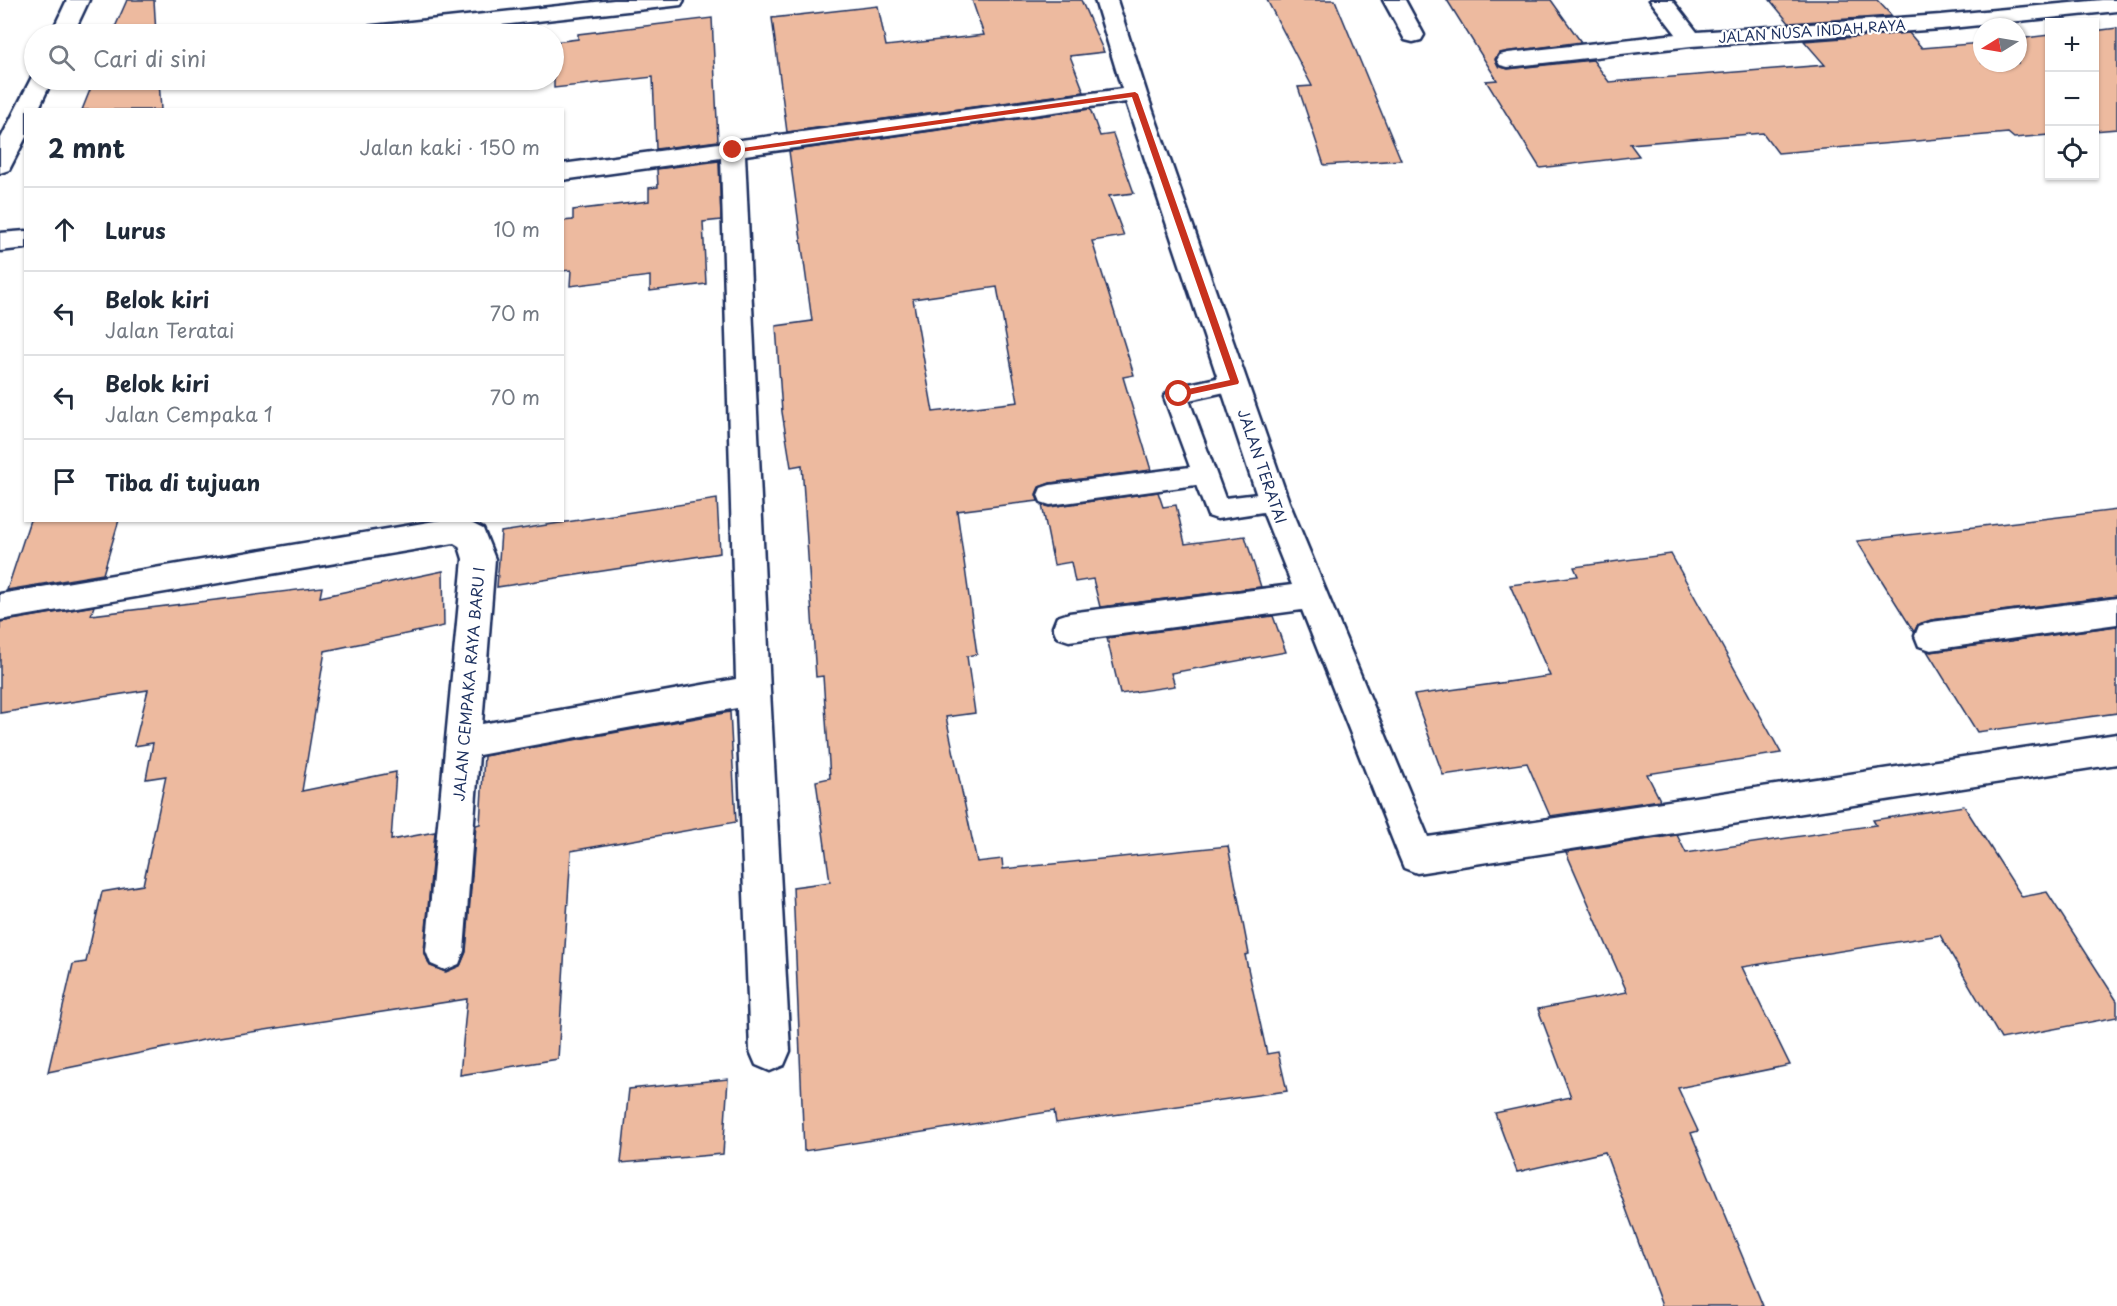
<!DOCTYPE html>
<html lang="id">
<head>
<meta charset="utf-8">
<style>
  body { margin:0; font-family:"Playpen Sans",sans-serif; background:#f6f6f7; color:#1f2937 }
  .controls { position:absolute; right:18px; top:18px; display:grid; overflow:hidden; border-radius:0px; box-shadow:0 2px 4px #0004 }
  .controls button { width:54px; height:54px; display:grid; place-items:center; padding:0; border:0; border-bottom:2px solid #e0e1e3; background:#fff; color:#1f2937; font:30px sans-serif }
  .compass { position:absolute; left:1973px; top:18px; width:54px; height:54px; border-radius:50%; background:#fff; box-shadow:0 2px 4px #0004; rotate:259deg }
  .stop { position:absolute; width:18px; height:18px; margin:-14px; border:4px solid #c8321e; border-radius:50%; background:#fff }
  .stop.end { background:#c8321e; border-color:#fff; box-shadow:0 2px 6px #0008 }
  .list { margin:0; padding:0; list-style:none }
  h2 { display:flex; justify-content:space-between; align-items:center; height:78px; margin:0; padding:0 24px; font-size:26px }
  h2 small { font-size:20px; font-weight:400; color:#747a83 }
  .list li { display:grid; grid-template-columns:39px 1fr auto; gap:18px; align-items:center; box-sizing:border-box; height:84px; padding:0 24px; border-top:2px solid #e0e1e3 }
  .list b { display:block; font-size:22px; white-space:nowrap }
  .list p { margin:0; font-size:20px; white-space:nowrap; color:#747a83 }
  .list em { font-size:20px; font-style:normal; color:#747a83 }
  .icon { flex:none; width:33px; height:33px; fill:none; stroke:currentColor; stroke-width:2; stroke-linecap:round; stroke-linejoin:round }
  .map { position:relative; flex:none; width:2117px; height:1306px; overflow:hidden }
  .search { position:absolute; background:#fff; box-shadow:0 2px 4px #0004; left:24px; top:24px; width:540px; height:66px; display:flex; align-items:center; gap:15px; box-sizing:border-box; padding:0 21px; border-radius:33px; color:#747a83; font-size:22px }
  .panel { position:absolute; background:#fff; box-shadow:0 2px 4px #0004; left:24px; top:108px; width:540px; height:414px; border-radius:0px }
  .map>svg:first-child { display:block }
  .building { fill:#edba9f; stroke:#1b2f5e; stroke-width:1.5; fill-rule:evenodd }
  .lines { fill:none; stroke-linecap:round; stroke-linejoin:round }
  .service-casing { stroke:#1b2f5e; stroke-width:5 }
  .minor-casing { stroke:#1b2f5e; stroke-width:5 }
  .service { fill:#fff; fill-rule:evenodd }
  .minor { fill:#fff; fill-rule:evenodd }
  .route { fill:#c8321e }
  .labels { text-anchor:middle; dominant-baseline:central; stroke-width:4.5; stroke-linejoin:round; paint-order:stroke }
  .far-street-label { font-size:14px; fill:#1b2f5e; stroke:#fff }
  .street-label { font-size:15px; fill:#1b2f5e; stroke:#fff }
</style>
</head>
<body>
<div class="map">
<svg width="2117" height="1306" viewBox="0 0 2117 1306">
  <rect width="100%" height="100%" fill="#fff"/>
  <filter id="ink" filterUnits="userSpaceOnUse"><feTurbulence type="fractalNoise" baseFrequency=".0167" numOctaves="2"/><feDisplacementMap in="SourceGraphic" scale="12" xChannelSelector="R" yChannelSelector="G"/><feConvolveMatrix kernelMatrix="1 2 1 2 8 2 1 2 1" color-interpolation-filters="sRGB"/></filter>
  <g filter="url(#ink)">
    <!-- building -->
    <g class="building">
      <path d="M127,0H154L156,34H112Z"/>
      <path d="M972,0H1081L1104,52L1070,56L1084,92L787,132L772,18L878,6L886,46L984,35Z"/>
      <path d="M1267,0H1335L1401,160L1324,165L1298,87L1312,86Z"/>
      <path d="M1447,0H1551L1581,42L1499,53L1495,59L1498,66L1508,69L1593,60L1609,82L1825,65L1804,41L1909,33L1922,48L1982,43V63H2018V39L2049,35V135L2014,138L2008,133L1778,153L1763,133L1630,144L1639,156L1540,168L1486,81L1497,80Z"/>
      <path d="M1770,0H1877L1892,16L1789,23Z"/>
      <path d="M712,18L718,141L656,149L653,77L554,88V42L578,39V34Z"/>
      <path d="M2117,28V129L2094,131V31Z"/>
      <path d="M94,80H159L161,110H82Z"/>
      <path d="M1090,109L1100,136L1113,134L1134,193L1109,196L1124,236L1092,241L1134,375L1123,377L1151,470L1050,483L1039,487L1036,494L1038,501L957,511L977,654L967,656L975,713L946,717L977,862L1002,859L1003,869L1228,846L1249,954L1245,955L1267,1054L1278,1052L1287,1091L1056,1123L1054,1111L804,1151L793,887L830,882L816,781L830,778L823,676L816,677L802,465L791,467L782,412L776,326L812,321L789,151ZM997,287L1018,402L933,412L913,299Z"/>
      <path d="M719,161L721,220L703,222L706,284L650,291V276L570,286L571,270L562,271V221L573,220V210L649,201V188L658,187L657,169Z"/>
      <path d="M1158,492L1163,507L1176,505L1185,544L1245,536L1261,587L1100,607L1093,579L1075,582L1071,562L1054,565L1042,505L1050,507Z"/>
      <path d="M717,499L720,553L497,587L501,532Z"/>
      <path d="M2117,510V596L1931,620L1918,624L1914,632L1857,541Z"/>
      <path d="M30,520H119L103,574L7,590Z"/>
      <path d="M1671,554L1781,753L1647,774L1660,800L1550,816L1527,763L1443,775L1414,695L1550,676L1510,585L1578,576L1574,567Z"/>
      <path d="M443,571L444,626L325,651L302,791L396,772L391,840L435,832L424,951L430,966L446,972L460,966L466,952L476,825L480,824L484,756L730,712L736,822L571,851L558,1059L460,1075L467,999L213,1038L48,1072L73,964L86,962L102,892L143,885L166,776L146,779L153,743L134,746L148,690L0,713V622L94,606L91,615L322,587L320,597Z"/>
      <path d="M1273,616L1286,652L1171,673L1175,686L1120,694L1107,638Z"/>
      <path d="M2117,626V713L1977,732L1927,651L1931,652Z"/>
      <path d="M1964,806L2022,897L2047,892L2117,1001V1017L2001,1039L1940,935L1742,967L1790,1065L1678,1088L1698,1131L1691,1133L1763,1306H1662L1605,1152L1517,1172L1495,1113L1571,1097L1538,1009L1627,992L1566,852L1677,835L1686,853L1876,825L1873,820Z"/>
      <path d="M728,1079L723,1154L621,1163L629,1089Z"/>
    </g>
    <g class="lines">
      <!-- service casing -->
      <g class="service-casing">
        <path id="service" d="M1235,374L1243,376L1247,382L1243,388L1189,400L1225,498L1274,492L1283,495L1286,502L1283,509L1217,519L1208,516L1196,485L1050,505L1041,502L1038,495L1041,488L1050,485L1190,467L1164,397L1171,388Z"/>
      </g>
      <!-- minor casing -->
      <g class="minor-casing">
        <g id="minor">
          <path d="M67,0H89L73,34H51Z"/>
          <path d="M614,0H684L681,5L673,6L419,34H353L356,29L364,27Z"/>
          <path d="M1095,0H1117L1147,94L1289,502L1428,837L2117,734V764L1417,873L1404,868L1399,856L1302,610L1069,641L1057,637L1053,627L1057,617L1069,613L1292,585L1259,502L1126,102L745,155L770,691L790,1051L784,1065L770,1071L756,1065L750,1051L737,708L479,755L464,951L459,964L445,970L431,964L426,951L463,559L459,546L454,543L0,620V594L441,520H465L483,529L495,559L482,724L736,679L721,158L562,180V164L1122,89Z"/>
          <path d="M1383,0H1405L1424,35L1421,40L1413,42L1405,40Z"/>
          <path d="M1650,0H1672L1697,32L1941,15L2102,0H2117V11L1941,29L1691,46L1508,67L1500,65L1497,60L1500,55L1508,53L1676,34Z"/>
          <path d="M33,75L34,80H52L38,110H26V137L9,170L0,173V140Z"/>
          <path d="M26,231V248L0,251V233Z"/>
          <path d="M2117,598V624L1931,650L1919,646L1915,636L1919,626L1931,622Z"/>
        </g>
      </g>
      <!-- service -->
      <use href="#service" class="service"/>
      <!-- minor -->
      <use href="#minor" class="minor"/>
    </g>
  </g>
  <!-- route -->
  <path class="route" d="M1135,92L1138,94L1239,382L1238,384L1179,397L1174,394L1179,391L1230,380L1132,97L733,153L729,150Z"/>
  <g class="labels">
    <!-- far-street labels -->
    <g class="far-street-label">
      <text transform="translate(1812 31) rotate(-4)">JALAN NUSA INDAH RAYA</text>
    </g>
    <!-- street labels -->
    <g class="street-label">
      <text transform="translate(1263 466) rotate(71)">JALAN TERATAI</text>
      <text transform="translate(468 684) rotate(-85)">JALAN CEMPAKA RAYA BARU I</text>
    </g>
  </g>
</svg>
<div class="controls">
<button>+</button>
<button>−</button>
<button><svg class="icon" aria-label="locate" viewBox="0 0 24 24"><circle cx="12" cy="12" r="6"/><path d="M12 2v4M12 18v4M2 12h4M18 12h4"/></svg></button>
</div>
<svg class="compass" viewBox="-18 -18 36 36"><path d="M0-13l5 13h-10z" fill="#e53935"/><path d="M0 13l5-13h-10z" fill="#747a83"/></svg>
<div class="stop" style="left:1179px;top:394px"></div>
<div class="stop end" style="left:733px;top:150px"></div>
<div class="search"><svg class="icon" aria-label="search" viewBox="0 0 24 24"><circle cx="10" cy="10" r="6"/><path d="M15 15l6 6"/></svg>Cari di sini</div>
<section class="panel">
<h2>2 mnt<small>Jalan kaki · 150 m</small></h2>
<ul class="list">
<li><svg class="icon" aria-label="ahead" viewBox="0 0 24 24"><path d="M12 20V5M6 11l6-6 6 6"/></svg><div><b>Lurus</b></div><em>10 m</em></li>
<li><svg class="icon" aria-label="left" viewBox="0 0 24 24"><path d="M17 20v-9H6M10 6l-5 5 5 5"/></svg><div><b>Belok kiri</b><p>Jalan Teratai</p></div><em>70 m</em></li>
<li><svg class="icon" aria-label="left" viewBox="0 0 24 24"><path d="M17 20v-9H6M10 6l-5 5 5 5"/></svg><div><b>Belok kiri</b><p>Jalan Cempaka 1</p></div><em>70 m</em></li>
<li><svg class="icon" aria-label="arrive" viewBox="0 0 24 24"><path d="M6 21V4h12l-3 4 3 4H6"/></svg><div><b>Tiba di tujuan</b></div></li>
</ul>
</section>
</div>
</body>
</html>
